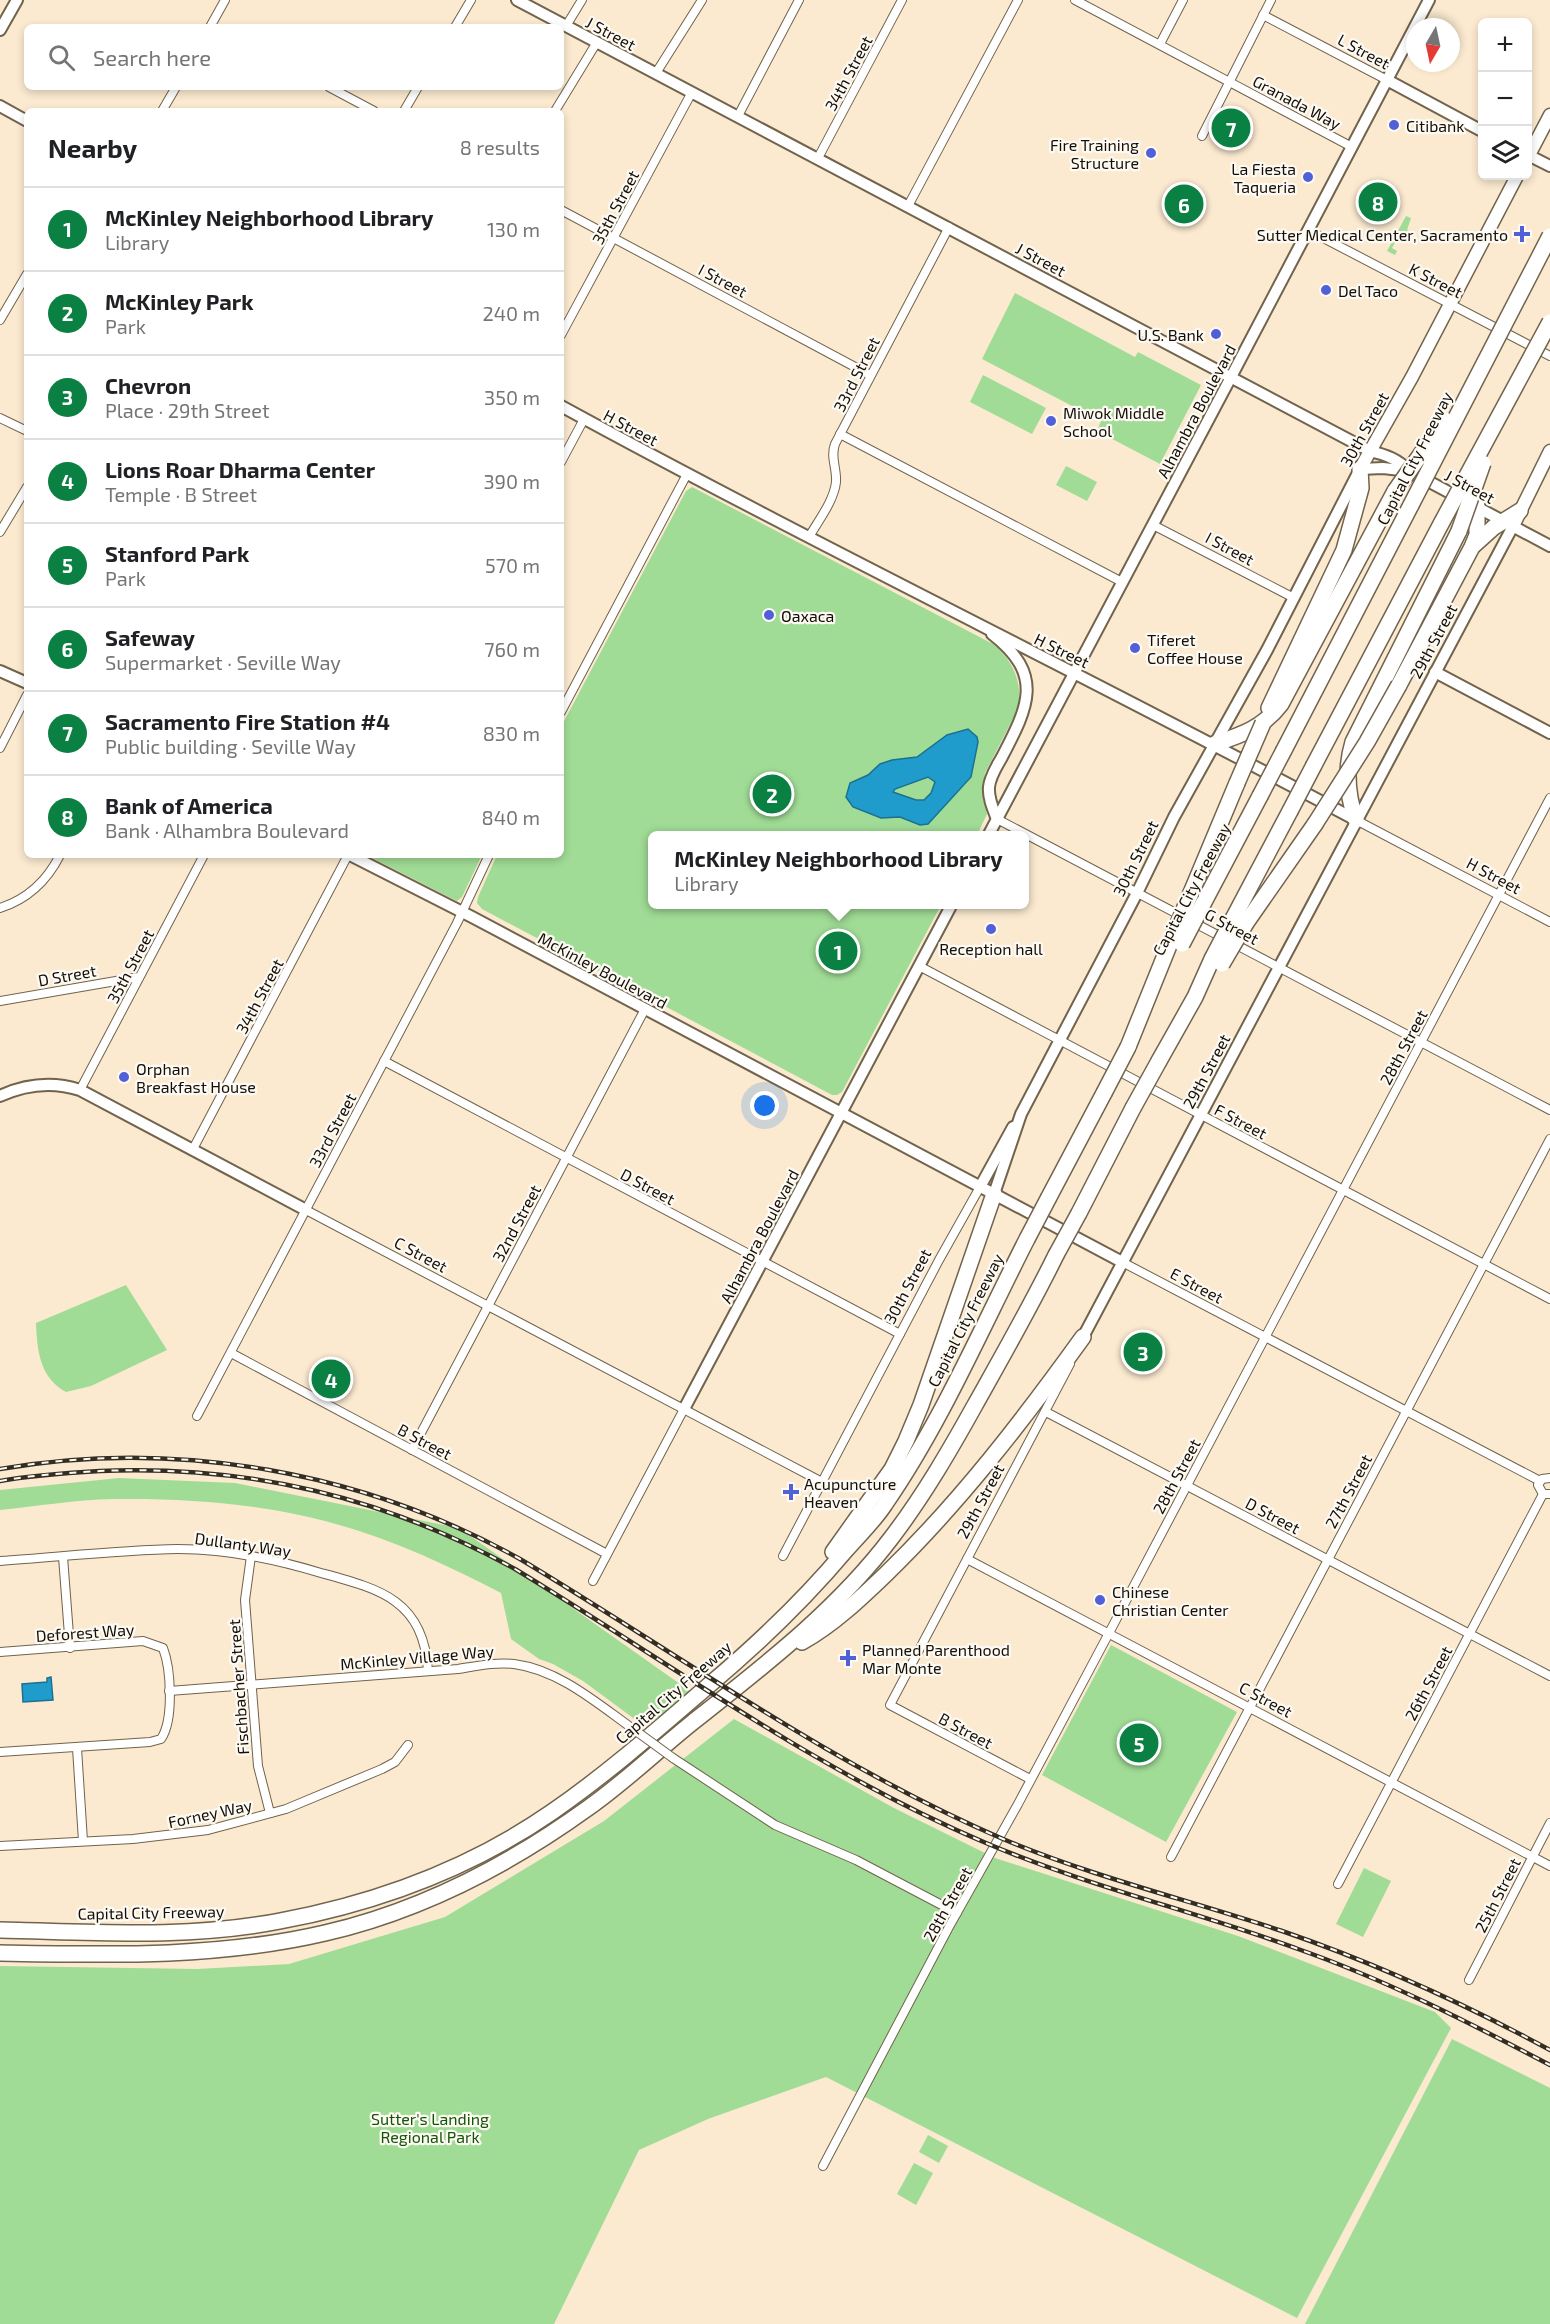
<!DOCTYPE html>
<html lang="en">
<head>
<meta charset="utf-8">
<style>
  body { margin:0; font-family:"Exo 2",sans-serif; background:#f6f6f6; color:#202124 }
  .controls { position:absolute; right:18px; top:18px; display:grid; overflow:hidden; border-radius:9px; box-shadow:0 3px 9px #0003 }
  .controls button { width:54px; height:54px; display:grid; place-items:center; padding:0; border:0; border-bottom:2px solid #e0e0e0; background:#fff; color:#202124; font:30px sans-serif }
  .compass { position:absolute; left:1406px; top:18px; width:54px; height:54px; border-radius:50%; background:#fff; box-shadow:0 3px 9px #0003; rotate:189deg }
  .you { position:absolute; left:765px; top:1106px; width:21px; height:21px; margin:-15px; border:4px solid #fff; border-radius:50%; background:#1a73e8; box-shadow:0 0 0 9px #1a73e833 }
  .badge { display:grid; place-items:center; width:39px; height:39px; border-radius:50%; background:#0b8043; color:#fff; font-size:20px; font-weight:700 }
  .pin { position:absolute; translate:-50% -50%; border:3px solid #fff; box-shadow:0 2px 6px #0006 }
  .popup { position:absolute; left:648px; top:831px; width:381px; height:78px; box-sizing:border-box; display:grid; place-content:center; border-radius:9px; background:#fff; filter:drop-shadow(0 2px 4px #0005); font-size:20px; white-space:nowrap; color:#757577 }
  .popup b { font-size:22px; color:#202124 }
  .popup::after { content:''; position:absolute; left:50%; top:100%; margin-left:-12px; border:12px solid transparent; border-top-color:#fff }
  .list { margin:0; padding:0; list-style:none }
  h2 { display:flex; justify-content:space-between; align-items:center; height:78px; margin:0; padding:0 24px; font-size:26px }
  h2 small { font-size:20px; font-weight:400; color:#757577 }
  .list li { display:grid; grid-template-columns:39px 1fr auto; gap:18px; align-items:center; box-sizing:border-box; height:84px; padding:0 24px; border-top:2px solid #e0e0e0 }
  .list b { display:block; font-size:22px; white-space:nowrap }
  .list p { margin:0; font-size:20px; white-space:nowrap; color:#757577 }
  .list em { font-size:20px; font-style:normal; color:#757577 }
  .icon { flex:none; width:33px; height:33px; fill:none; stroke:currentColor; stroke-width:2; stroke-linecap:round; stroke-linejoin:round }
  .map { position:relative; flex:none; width:1550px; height:2324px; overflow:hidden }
  .search { position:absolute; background:#fff; box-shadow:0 3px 9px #0003; left:24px; top:24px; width:540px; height:66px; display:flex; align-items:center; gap:15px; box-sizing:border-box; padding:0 21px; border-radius:9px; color:#757577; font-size:22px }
  .panel { position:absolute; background:#fff; box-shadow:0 3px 9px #0003; left:24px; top:108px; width:540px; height:750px; border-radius:9px }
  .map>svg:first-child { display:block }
  .green { fill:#a0dc96 }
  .water { fill:#209ccc; stroke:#1c7191; stroke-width:1.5; fill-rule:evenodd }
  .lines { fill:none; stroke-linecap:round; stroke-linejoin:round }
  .minor-casing { stroke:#71634c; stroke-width:10 }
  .tertiary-casing { stroke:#71634c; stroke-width:14 }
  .secondary-casing { stroke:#71634c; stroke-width:14 }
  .primary-casing { stroke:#71634c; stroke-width:15 }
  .motorway-casing { stroke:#71634c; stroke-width:18 }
  .minor { stroke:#fff; stroke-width:8 }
  .tertiary { stroke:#fff; stroke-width:10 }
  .secondary { stroke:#fff; stroke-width:10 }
  .primary { stroke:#fff; stroke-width:12 }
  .motorway { stroke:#fff; stroke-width:15 }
  .rail-casing { stroke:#342d22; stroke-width:4.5 }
  .rail { stroke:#fdfaf4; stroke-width:2; stroke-dasharray:7; stroke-linecap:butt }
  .minor-bridge-casing { stroke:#71634c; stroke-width:10; stroke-linecap:butt }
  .motorway-bridge-casing { stroke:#71634c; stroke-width:18; stroke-linecap:butt }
  .minor-bridge { stroke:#fff; stroke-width:8 }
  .motorway-bridge { stroke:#fff; stroke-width:15 }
  .poi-dot { fill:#5160d6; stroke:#fdfaf4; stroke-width:2 }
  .labels { text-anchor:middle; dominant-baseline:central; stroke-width:4.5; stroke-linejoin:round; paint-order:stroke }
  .street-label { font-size:16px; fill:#140e06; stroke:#fdfaf4 }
  .poi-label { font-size:16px; fill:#140e06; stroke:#fdfaf4; text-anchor:start }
  .park-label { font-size:16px; fill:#135305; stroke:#fdfaf4 }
</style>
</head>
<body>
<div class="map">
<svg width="1550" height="2324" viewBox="0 0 1550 2324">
  <rect width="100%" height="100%" fill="#fbead0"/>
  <!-- green -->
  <g class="green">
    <path d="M1406,216L1411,218L1407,230L1412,232L1407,240L1399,235L1392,248L1397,251L1395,255L1387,251Z"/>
    <path d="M1015,293L1135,357L1138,352L1201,385L1160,464L1097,431L1101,421L982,359Z"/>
    <path d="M983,375L1046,408L1032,434L970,402Z"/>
    <path d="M1066,466L1097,482L1087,501L1056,485Z"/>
    <path d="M692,487L993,644C1013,660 1023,683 1018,709L985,773L982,790L987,814L977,835L652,836V904L941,905L842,1092L837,1095H832L482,909L477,903L478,897L497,855H561V727L686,491Z"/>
    <path d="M366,855H482L462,897L457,901Z"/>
    <path d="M126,1285L167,1350L91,1386L66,1392C40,1378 37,1351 36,1323Z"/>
    <path d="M119,1478L235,1483L459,1528L697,1696L644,1726L583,1681L553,1664L539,1659L511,1639L501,1593C445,1564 387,1537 325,1521C257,1503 183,1498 113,1499C76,1500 37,1506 0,1510V1490Z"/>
    <path d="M1111,1645L1237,1712L1166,1842L1042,1775Z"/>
    <path d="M734,1719L894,1808L995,1858L1238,1936L1435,2012L1451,2028L1297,2318L826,2077L708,2119L639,2150L554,2324H0V1966L197,1969L289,1964L445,1917L604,1821Z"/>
    <path d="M1364,1868L1391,1881L1363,1937L1336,1924Z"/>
    <path d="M1452,2039L1550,2088V2324H1305Z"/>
    <path d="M928,2135L948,2146L939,2163L919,2152Z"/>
    <path d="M914,2163L933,2173L916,2205L897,2194Z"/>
  </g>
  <!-- water -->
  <g class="water">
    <path d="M968,729L977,737L978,742L971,777L928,824L920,825L900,817L881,818L853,807L846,797L850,783L868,775L880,764L892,760L917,757L947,735ZM928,777L935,782L931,793L924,800H916L893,792L895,789Z"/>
    <path d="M51,1677L53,1700L23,1702L22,1684L47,1682V1678Z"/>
  </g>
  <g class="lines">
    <!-- minor casing -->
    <g class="minor-casing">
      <g id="minor">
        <path d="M1075,0L1352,147"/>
        <path d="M1263,15L1387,80"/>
        <path d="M566,26L582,0"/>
        <path d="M210,27L225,0"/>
        <path d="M455,27L471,0"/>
        <path d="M1160,44L1183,0"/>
        <path d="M656,73L702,0"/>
        <path d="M329,87L374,111"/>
        <path d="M162,111L176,87"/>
        <path d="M404,111L418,87"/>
        <path d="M555,111L597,42"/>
        <path d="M738,116L799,0"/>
        <path d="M1202,136L1271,0"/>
        <path d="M818,158L902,0"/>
        <path d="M908,206L1018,0"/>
        <path d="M561,210L870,375"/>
        <path d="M1308,230L1550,356"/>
        <path d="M0,320L27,274"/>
        <path d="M561,335L692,92"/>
        <path d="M0,418L27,431"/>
        <path d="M840,434L1122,582"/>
        <path d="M561,462L584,419"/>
        <path d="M1153,525L1294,598"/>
        <path d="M0,532L27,487"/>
        <path d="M809,537C818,521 834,501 836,482C837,468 830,457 835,444L949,227"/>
        <path d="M561,712L687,474"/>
        <path d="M0,748L27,695"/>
        <path d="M997,819L1550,1110"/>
        <path d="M1356,820L1550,922"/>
        <path d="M0,908C28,899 47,881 60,855"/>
        <path d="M919,966L1550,1299"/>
        <path d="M0,1001L139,977"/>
        <path d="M384,1061L900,1334"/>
        <path d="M80,1090L204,855"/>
        <path d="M193,1149L348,855"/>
        <path d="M306,1210L822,1482"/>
        <path d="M1124,1263L1540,1481"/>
        <path d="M231,1353L607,1554"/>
        <path d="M1046,1412L1550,1676"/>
        <path d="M197,1416L457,923L489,855"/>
        <path d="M412,1450L645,1009"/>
        <path d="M1550,1478L1542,1479L1538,1485L1543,1494H1550"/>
        <path d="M251,1556L245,1600L258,1766L270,1813"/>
        <path d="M783,1556L939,1260L980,1187"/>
        <path d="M63,1557L70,1648"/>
        <path d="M967,1559L1550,1866"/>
        <path d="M0,1561C59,1557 119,1550 178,1549C226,1549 275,1559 321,1573C380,1589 424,1600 428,1671"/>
        <path d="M593,1581L684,1409"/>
        <path d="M0,1652L143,1641L163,1648C171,1669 174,1720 161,1739L150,1742L0,1752"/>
        <path d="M169,1691L458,1669C477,1666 495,1662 514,1664C560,1670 599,1705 636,1731"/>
        <path d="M77,1748L83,1841"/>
        <path d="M673,1758L775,1825L856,1860L957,1913"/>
        <path d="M1030,1779L890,1705L1070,1364"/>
        <path d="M0,1846L133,1839L208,1830L286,1809L382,1769L395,1762L408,1745"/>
        <path d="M1171,1857L1550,1139"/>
        <path d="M1338,1884L1543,1494"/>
        <path d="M1469,1980L1550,1823"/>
        <path d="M823,2166L950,1925L1018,1804L1109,1633L1550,798"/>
      </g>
    </g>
    <!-- tertiary casing -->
    <g class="tertiary-casing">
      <g id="tertiary">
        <path d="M0,30L17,0"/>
        <path d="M1387,80L1429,0"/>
        <path d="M992,634C1045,675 1028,707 1002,757C997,766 990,776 989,787C988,798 993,809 997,819"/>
        <path d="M0,671L27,683"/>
        <path d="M1435,672L1550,733"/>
        <path d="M988,836L1231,377"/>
        <path d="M350,855L472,917L1124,1263"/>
        <path d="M0,1096C26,1084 52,1081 80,1090L306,1210"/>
        <path d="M980,1187L1013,1127"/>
        <path d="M684,1409L952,904"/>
      </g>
    </g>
    <!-- secondary casing -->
    <g class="secondary-casing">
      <g id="secondary">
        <path d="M517,0L1370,451C1386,455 1398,459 1409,471L1550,546"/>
        <path d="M0,106L27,121"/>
        <path d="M1528,155L1550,166"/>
        <path d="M1231,377L1387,80L1482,131"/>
        <path d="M561,406C823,549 1093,679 1356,820"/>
        <path d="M994,1194L1021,1114L1137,893L1174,817L1267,650L1360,469L1383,468L1409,471"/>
        <path d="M1083,1337L1513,526"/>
      </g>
    </g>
    <!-- primary casing -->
    <g class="primary-casing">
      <g id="primary">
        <path d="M1528,157L1550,115"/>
        <path d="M1360,469L1412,377L1517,176"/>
        <path d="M1513,526L1550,451"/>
      </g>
    </g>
    <!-- motorway casing -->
    <g class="motorway-casing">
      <g id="motorway">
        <path d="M1474,545L1494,527L1520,511"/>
        <path d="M1399,685L1472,547L1477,535V506"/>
        <path d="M1269,708L1344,550L1361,488L1360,469"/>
        <path d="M1214,744C1241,735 1263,728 1281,704L1395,491"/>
        <path d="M1284,750L1411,505"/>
        <path d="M1314,765L1442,522"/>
        <path d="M1356,820C1347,795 1345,769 1353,742L1459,531"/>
        <path d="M1191,893L1237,783"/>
        <path d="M1204,902L1260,796"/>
        <path d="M1234,917L1290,811"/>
        <path d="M1246,923L1315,824"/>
        <path d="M1128,1047L1172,938"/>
        <path d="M1159,1061L1195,997L1212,959"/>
        <path d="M1049,1197L1104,1093"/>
        <path d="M1079,1213L1133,1108"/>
        <path d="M833,1552L892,1469L906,1441L921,1405L994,1194"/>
        <path d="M802,1642C834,1624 861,1598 887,1573C960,1502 1024,1419 1083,1337"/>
        <path d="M0,1930C93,1932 189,1939 280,1921C376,1903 471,1868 552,1812C607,1774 657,1730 708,1686C758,1644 804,1600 846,1550C859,1535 874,1521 885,1504C941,1423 982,1327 1027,1239"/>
        <path d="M0,1953C109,1955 218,1958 325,1933C420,1911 509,1865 588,1808C625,1782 658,1750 693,1722C764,1666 837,1610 892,1537C924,1495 950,1450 975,1405C1003,1355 1031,1306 1056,1255"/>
      </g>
    </g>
    <!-- minor -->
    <use href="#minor" class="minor"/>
    <!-- tertiary -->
    <use href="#tertiary" class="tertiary"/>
    <!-- secondary -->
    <use href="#secondary" class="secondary"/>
    <!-- primary -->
    <use href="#primary" class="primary"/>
    <!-- motorway -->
    <use href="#motorway" class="motorway"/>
    <!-- rail casing -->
    <g class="rail-casing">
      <g id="rail">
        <path d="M0,1469C177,1438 364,1472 520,1559C680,1655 831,1765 1003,1839C1093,1877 1189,1900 1282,1931C1375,1963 1463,2003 1550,2050"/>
        <path d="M0,1481C33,1475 66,1473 100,1471C250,1465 384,1497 515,1569C670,1663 818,1772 986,1843C1087,1886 1194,1911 1298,1949C1386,1980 1468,2022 1550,2065"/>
      </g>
    </g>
    <!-- rail -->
    <use href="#rail" class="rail"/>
    <!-- minor-bridge casing -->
    <g class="minor-bridge-casing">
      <path id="minor-bridge" d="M636,1731L673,1758"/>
    </g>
    <!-- motorway-bridge casing -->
    <g class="motorway-bridge-casing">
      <g id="motorway-bridge">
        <path d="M1395,491L1445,420"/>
        <path d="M1411,505L1550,236"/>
        <path d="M1442,522L1550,322"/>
        <path d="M1459,531L1483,463"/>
        <path d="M1237,783L1263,723"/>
        <path d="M1260,796L1284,750"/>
        <path d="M1290,811L1314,765"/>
        <path d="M1315,824L1367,742L1399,685"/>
        <path d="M1172,938L1191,893"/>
        <path d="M1182,944L1204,902"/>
        <path d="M1212,959L1234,917"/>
        <path d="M1222,964L1246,923"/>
        <path d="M1104,1093L1128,1047"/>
        <path d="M1133,1108L1159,1061"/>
        <path d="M1027,1239L1049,1197"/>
        <path d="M1056,1255L1079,1213"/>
      </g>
    </g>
    <!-- minor-bridge -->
    <use href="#minor-bridge" class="minor-bridge"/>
    <!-- motorway-bridge -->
    <use href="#motorway-bridge" class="motorway-bridge"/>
  </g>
  <!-- markers -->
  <g class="poi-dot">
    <circle cx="1394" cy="125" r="6"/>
    <circle cx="1151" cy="153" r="6"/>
    <circle cx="1308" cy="177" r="6"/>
    <path d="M1519 225h6v6h6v6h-6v6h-6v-6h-6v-6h6z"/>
    <circle cx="1326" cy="290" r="6"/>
    <circle cx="1216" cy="334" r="6"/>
    <circle cx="1051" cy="421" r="6"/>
    <circle cx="769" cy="615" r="6"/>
    <circle cx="1135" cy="648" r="6"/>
    <circle cx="991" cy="929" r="6"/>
    <circle cx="124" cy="1077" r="6"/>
    <path d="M788 1483h6v6h6v6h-6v6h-6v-6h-6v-6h6z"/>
    <circle cx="1100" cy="1600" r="6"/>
    <path d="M845 1649h6v6h6v6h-6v6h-6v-6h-6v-6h6z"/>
  </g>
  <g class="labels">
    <!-- street labels -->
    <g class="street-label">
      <text transform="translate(611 33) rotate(28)">J Street</text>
      <text transform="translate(1364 51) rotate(28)">L Street</text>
      <text transform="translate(848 73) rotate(-62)">34th Street</text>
      <text transform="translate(1297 102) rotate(28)">Granada Way</text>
      <text transform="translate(615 207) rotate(-62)">35th Street</text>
      <text transform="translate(1041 259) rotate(28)">J Street</text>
      <text transform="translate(723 280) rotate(28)">I Street</text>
      <text transform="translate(1436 280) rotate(27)">K Street</text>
      <text transform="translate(856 374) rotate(-63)">33rd Street</text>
      <text transform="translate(1196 411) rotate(-62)">Alhambra Boulevard</text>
      <text transform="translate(631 427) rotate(28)">H Street</text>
      <text transform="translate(1364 429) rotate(-61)">30th Street</text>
      <text transform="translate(1414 458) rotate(-63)">Capital City Freeway</text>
      <text transform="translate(1470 486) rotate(28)">J Street</text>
      <text transform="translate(1230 548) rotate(28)">I Street</text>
      <text transform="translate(1433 641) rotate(-62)">29th Street</text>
      <text transform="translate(1062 650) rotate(26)">H Street</text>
      <text transform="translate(1135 858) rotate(-64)">30th Street</text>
      <text transform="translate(1494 875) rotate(28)">H Street</text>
      <text transform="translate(1191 889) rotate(-62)">Capital City Freeway</text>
      <text transform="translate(1232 926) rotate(28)">G Street</text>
      <text transform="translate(130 966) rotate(-62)">35th Street</text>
      <text transform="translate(603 970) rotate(28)">McKinley Boulevard</text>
      <text transform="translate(67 975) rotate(-10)">D Street</text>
      <text transform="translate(259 996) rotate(-62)">34th Street</text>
      <text transform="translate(1403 1047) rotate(-62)">28th Street</text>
      <text transform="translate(1206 1071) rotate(-62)">29th Street</text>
      <text transform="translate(1241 1121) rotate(28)">F Street</text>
      <text transform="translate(332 1130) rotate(-62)">33rd Street</text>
      <text transform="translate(648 1186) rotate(28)">D Street</text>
      <text transform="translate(516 1223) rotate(-62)">32nd Street</text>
      <text transform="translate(759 1236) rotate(-62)">Alhambra Boulevard</text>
      <text transform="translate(421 1254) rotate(28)">C Street</text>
      <text transform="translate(1197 1285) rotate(28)">E Street</text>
      <text transform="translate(907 1286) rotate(-62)">30th Street</text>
      <text transform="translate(965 1320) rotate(-63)">Capital City Freeway</text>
      <text transform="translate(425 1441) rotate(28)">B Street</text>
      <text transform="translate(1176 1476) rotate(-62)">28th Street</text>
      <text transform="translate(1348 1491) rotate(-62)">27th Street</text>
      <text transform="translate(980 1501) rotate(-62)">29th Street</text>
      <text transform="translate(1273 1515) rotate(28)">D Street</text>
      <text transform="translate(243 1544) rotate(8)">Dullanty Way</text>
      <text transform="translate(85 1632) rotate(-4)">Deforest Way</text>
      <text transform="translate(417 1657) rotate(-5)">McKinley Village Way</text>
      <text transform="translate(1428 1683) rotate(-62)">26th Street</text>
      <text transform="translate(238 1687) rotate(-94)">Fischbacher Street</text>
      <text transform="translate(673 1692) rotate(-41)">Capital City Freeway</text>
      <text transform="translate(1266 1699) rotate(28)">C Street</text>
      <text transform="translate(966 1730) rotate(28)">B Street</text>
      <text transform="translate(210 1813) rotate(-12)">Forney Way</text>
      <text transform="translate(1497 1895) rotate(-63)">25th Street</text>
      <text transform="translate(947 1904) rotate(-61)">28th Street</text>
      <text transform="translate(151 1912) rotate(-1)">Capital City Freeway</text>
    </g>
    <!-- poi labels -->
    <g class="poi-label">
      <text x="1406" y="125">Citibank</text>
      <text x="1139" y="144" text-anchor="end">Fire Training<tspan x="1139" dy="18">Structure</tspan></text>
      <text x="1296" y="168" text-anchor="end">La Fiesta<tspan x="1296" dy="18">Taqueria</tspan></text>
      <text x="1508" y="234" text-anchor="end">Sutter Medical Center, Sacramento</text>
      <text x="1338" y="290">Del Taco</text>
      <text x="1204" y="334" text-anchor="end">U.S. Bank</text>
      <text x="1063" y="412">Miwok Middle<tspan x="1063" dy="18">School</tspan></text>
      <text x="781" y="615">Oaxaca</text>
      <text x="1147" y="639">Tiferet<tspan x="1147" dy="18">Coffee House</tspan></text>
      <text x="991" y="948" text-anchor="middle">Reception hall</text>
      <text x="136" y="1068">Orphan<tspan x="136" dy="18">Breakfast House</tspan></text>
      <text x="804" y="1483">Acupuncture<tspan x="804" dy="18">Heaven</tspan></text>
      <text x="1112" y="1591">Chinese<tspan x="1112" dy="18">Christian Center</tspan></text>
      <text x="862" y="1649">Planned Parenthood<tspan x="862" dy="18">Mar Monte</tspan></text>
    </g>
    <!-- park labels -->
    <g class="park-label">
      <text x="430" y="2118">Sutter's Landing<tspan x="430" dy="18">Regional Park</tspan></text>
    </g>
  </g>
</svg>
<div class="controls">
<button>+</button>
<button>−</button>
<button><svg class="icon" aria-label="layers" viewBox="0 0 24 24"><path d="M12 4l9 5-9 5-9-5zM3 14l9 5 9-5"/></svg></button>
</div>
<svg class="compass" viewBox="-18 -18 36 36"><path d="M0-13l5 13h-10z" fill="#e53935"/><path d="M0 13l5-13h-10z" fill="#757577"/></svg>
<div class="you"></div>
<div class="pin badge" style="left:838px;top:951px">1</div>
<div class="popup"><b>McKinley Neighborhood Library</b>Library</div>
<div class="pin badge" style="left:772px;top:794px">2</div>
<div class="pin badge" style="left:1143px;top:1352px">3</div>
<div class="pin badge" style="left:331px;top:1379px">4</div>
<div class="pin badge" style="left:1139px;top:1743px">5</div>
<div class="pin badge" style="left:1184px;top:204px">6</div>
<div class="pin badge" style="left:1231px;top:128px">7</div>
<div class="pin badge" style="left:1378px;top:202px">8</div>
<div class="search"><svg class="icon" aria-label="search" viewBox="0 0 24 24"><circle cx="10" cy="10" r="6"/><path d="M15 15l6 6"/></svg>Search here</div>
<section class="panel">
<h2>Nearby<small>8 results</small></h2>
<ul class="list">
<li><span class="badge">1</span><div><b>McKinley Neighborhood Library</b><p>Library</p></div><em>130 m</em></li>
<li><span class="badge">2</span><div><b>McKinley Park</b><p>Park</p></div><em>240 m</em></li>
<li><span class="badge">3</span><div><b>Chevron</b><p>Place · 29th Street</p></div><em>350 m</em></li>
<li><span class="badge">4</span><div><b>Lions Roar Dharma Center</b><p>Temple · B Street</p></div><em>390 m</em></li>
<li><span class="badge">5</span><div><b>Stanford Park</b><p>Park</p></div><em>570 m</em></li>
<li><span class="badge">6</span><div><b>Safeway</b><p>Supermarket · Seville Way</p></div><em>760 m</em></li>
<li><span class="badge">7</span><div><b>Sacramento Fire Station #4</b><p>Public building · Seville Way</p></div><em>830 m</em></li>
<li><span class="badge">8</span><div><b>Bank of America</b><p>Bank · Alhambra Boulevard</p></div><em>840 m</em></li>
</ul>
</section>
</div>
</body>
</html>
